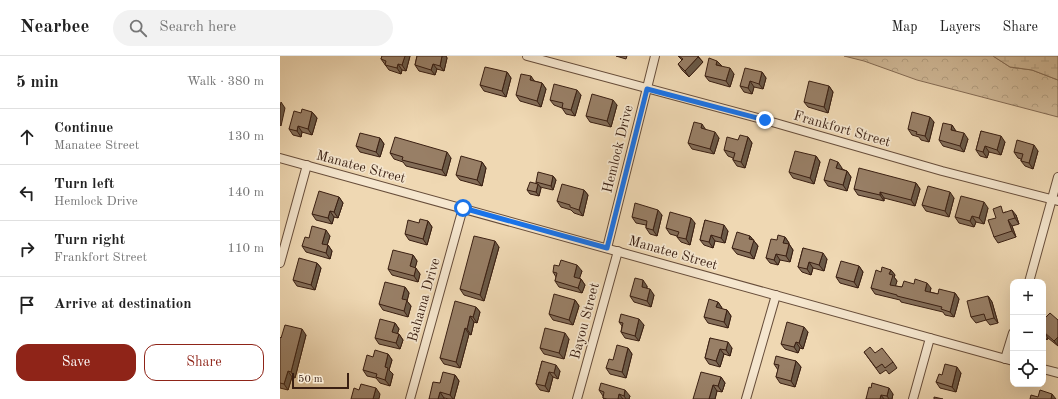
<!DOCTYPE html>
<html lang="en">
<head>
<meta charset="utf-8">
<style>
  body { margin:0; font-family:"Old Standard TT",serif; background:#f2f2f2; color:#222 }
  .controls { position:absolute; right:12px; bottom:12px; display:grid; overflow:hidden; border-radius:8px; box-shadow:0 4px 16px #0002 }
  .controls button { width:36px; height:36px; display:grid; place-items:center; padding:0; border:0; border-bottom:1px solid #e0e0e0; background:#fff; color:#222; font:20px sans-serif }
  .scale { position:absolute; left:12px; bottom:10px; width:57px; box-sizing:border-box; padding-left:4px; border:2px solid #3a1f12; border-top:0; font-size:11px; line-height:14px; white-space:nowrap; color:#3a1f12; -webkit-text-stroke:3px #f5e6ce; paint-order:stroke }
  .stop { position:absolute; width:12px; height:12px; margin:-9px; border:3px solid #1a73e8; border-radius:50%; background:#fff }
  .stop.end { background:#1a73e8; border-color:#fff; box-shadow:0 1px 4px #0008 }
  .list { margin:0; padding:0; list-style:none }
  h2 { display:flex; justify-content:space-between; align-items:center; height:52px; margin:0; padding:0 16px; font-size:17px }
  h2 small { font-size:13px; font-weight:400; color:#767676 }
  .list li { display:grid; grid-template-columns:26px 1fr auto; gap:12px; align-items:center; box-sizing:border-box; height:56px; padding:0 16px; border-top:1px solid #e0e0e0 }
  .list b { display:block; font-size:15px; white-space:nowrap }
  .list p { margin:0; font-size:13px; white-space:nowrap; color:#767676 }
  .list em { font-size:13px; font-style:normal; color:#767676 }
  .actions { display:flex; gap:8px; padding:12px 16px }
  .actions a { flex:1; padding:9px 0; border:1px solid #8f2418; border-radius:12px; text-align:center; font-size:14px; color:#8f2418 }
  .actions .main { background:#8f2418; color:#fff }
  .icon { flex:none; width:22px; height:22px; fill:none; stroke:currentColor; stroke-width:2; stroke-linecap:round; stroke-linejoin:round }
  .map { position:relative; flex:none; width:778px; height:343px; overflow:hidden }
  header { display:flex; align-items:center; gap:24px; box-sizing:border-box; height:56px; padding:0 20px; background:#fff; border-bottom:1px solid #e0e0e0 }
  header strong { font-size:19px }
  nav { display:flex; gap:22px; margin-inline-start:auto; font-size:14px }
  .search { width:280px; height:36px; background:#f2f2f2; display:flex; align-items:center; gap:10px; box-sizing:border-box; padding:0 14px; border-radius:22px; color:#767676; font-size:15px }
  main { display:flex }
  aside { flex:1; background:#fff }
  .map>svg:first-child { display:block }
  .forest { fill:url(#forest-crowns); stroke:#856c55 }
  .wetland { fill:url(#wetland-marsh); stroke:#856c55 }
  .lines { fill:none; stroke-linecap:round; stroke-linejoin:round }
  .minor-casing { stroke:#674d3a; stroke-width:10 }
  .minor { stroke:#f5e6ce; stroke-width:8 }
  .wall { fill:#836d58; stroke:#3a1f12 }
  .shaded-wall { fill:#6a5947; stroke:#3a1f12 }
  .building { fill:#987f66; stroke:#3a1f12 }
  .route { stroke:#1a73e8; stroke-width:5 }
  .labels { text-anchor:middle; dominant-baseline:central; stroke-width:3.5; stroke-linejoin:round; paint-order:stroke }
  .street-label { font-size:14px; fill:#3a1f12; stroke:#f5e6ce }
</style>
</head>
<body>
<header>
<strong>Nearbee</strong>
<div class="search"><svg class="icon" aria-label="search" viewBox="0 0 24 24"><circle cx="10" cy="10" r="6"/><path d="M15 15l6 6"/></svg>Search here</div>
<nav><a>Map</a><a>Layers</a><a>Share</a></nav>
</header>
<main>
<aside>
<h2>5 min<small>Walk · 380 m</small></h2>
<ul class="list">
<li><svg class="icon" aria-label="ahead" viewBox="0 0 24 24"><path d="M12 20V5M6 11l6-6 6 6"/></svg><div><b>Continue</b><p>Manatee Street</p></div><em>130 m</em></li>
<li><svg class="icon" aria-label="left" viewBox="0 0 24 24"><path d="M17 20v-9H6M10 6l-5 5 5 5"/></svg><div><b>Turn left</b><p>Hemlock Drive</p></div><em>140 m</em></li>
<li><svg class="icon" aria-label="right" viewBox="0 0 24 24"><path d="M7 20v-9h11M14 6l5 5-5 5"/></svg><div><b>Turn right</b><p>Frankfort Street</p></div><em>110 m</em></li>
<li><svg class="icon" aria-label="arrive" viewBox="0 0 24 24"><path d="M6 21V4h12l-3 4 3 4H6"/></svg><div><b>Arrive at destination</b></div></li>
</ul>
<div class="actions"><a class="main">Save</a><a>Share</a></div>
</aside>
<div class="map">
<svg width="778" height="343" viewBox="0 0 778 343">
  <defs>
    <pattern id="forest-crowns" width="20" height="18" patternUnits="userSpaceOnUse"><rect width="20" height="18" fill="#d0b998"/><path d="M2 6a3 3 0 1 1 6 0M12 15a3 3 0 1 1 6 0" fill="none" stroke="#b39f82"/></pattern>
    <pattern id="wetland-marsh" width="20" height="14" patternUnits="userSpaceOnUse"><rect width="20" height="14" fill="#d0b998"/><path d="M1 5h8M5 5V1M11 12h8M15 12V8" fill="none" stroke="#b39f82"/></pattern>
  </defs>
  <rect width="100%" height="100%" fill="#efd8b3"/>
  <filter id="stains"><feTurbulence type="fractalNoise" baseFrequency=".005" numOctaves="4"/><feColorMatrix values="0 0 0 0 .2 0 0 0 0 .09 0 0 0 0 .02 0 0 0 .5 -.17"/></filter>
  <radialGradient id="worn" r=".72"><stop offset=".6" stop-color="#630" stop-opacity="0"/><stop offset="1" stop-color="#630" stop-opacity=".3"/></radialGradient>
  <!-- forest -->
  <path class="forest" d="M564,0H713L730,11L752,14L778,24V61L637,24L584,5Z"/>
  <!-- wetland -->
  <path class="wetland" d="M713,0H778V24L752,14L730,11Z"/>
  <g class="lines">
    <!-- minor casing -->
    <g class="minor-casing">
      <g id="minor">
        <path d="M247,0L485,64L662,115L778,145"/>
        <path d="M0,102L733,305"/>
        <path d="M327,192L375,0"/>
        <path d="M0,207L27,109"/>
        <path d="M749,226L778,121"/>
        <path d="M725,303L733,277"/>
        <path d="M763,313L778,317"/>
        <path d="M130,343L183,152"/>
        <path d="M297,343L338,195"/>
        <path d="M466,343L496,239"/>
        <path d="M633,343L650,282"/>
      </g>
    </g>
    <!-- minor -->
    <use href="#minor" class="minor"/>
  </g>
  <!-- wall -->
  <g class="wall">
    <path d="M102,0H130L126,15L122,14L121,18L109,14L101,3Z"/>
    <path d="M137,0H166L167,2L164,15L157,13L155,19L139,15L135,9Z"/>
    <path d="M336,0H347L346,3Z"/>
    <path d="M398,0H418L423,6L409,21L402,14L398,8L402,4Z"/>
    <path d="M227,16L231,22L226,41L204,35L200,29Z"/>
    <path d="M482,16L486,22L483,33L474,31L472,38L464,36L460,30Z"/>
    <path d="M454,18L450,31L429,25L425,20Z"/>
    <path d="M254,25L262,27L266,33L261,51L240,45L236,39Z"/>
    <path d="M549,30L553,36L548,57L528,51L524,46Z"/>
    <path d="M301,39L295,60L286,58L282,52L274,49L270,44Z"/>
    <path d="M337,49L331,71L310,66L306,60Z"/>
    <path d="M32,56L37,62L32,79L22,76L21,81L13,79L9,73L21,57Z"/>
    <path d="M654,66L649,86L641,84L639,81L632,79L628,73Z"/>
    <path d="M672,69L675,75L688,83L684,96L663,90L659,84Z"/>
    <path d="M701,75L725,86L721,99L709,96L707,102L700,100L696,94Z"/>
    <path d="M468,81L472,87L465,112L457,110L453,104V102L448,100L444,94L458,84Z"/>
    <path d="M100,82L104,88L100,101L80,96L76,90Z"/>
    <path d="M439,82L434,98L412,93L408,87Z"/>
    <path d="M758,95L753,113L745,110L741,105V103L738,102L734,96Z"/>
    <path d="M110,97L171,102L166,120L126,110L123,106L114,103Z"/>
    <path d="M536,100L540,106L534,128L513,122L509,116Z"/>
    <path d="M202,106L206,112L202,130L180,124L176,119Z"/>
    <path d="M562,112V113L567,115L571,121L567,135L548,130L544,124Z"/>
    <path d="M273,120L276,124L273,134L260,131L261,132L259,140L250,138L247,134L256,128V126Z"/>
    <path d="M636,127L640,133L635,150L604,142V145L578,139L574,133Z"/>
    <path d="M304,134L308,139L303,160L294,157L291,154L281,151L277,145Z"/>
    <path d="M59,141L63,147L58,162L54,161L52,168L36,164L32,158Z"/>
    <path d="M674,142L669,161L646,155L642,149Z"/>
    <path d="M708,152L704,168L696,166L694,171L679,167L675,161Z"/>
    <path d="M725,156L736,159L739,168L732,170L736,181L718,187L714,181L716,162Z"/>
    <path d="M382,159L377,180L370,178L366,172V169L356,167L352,161Z"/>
    <path d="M425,164L448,175L445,187L435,185L433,192L424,189L420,184Z"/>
    <path d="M148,165L152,171L147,189L129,184L125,178L139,167Z"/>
    <path d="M415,167L410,189L401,186L397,181V180L390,178L386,172Z"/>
    <path d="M50,180L47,189H48L52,195L50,203L26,196L22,190L29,182Z"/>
    <path d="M470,180L478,190L474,203L457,198L452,192Z"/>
    <path d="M505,181L509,187V188L513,194L510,206L500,204L498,209L490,207L486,202L497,184Z"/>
    <path d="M219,191L204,245L184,239L180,233Z"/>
    <path d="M523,192L547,203L544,215L533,212L531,219L522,216L518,211Z"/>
    <path d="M133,199L137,205L135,212L140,218L138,226L112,219L108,213Z"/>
    <path d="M37,207L41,212L35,234L17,230L13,224Z"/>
    <path d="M579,210L583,216L578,232L560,227L556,221Z"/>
    <path d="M611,214L615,219L614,221L617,225L615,230L622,231L651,232L650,236L658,238L675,237L679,243L674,261L665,259L663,256L621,246L620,244L595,238L591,232L601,216Z"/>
    <path d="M302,215L299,222L301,223L305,229L302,237L279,231L275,225L276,221L273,216Z"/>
    <path d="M367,230V232L374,239L371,251L354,246L350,240Z"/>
    <path d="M125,231L129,237L127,245L131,250L128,261L103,254L99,248Z"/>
    <path d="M708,240L712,246L718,267L710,269L706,264L696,267L691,261Z"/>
    <path d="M295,244L299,250L293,269L273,264L269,258Z"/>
    <path d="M438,246L442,252L441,253L447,254L451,260L448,272L428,267L424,261Z"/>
    <path d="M196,251L200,256L197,267L194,266L191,279L189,278L180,312L164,308L160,302Z"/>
    <path d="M763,264H778V290L768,282L767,284L763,280Z"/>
    <path d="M339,266L364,269L359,285L345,282L341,276L342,270Z"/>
    <path d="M115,267L119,273L117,278H119L123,284L120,293L99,288L95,282Z"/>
    <path d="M528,276L523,293L520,292L518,297L505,293L501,288Z"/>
    <path d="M26,279L15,322L12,321L8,334L0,332V281L1,282Z"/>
    <path d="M430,282L452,292L450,300L444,298L440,311L429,308L425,302Z"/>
    <path d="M289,283L284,303L264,298L260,292Z"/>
    <path d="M348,292L352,298L346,322L330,318L326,312L333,304Z"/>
    <path d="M584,296L595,297L613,306L617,312L609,318L606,314L600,318Z"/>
    <path d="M108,298L112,304L109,314L113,318L110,330L100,327L96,322L87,320L83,314L93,301Z"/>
    <path d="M262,305L280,315L278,323L273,321L269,336L260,334L256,328Z"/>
    <path d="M516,305L521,311L515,331L500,327L496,321L498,314L494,308Z"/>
    <path d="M681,317L676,336L660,332L656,326L662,319Z"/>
    <path d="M175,319L179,325L174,343H169L164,342V343H149L160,327Z"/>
    <path d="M441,321L445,327L442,336L437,335L435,343H413Z"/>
    <path d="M591,332L613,338L612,343H586Z"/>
    <path d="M319,334L350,340L349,343H324L323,342V340Z"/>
  </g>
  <!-- shaded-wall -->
  <g class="shaded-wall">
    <path d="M125,0H130L126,15L122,9Z"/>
    <path d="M162,0H166L167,2L164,15L160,10Z"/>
    <path d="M418,1L423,6L409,21L405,15Z"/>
    <path d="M437,5L442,10L436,9Z"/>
    <path d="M118,8L122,14L121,18L117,12Z"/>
    <path d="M153,8L157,13L155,19L151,14Z"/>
    <path d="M450,12L454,18L450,31L446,25Z"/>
    <path d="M227,16L231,22L226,41L222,35Z"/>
    <path d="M482,16L486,22L483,33L479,28Z"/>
    <path d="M251,20L255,26L250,24Z"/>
    <path d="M470,25L474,31L472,38L468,32Z"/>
    <path d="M262,27L266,33L261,51L257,45Z"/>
    <path d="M549,30L553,36L548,57L544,51Z"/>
    <path d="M297,34L301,39L295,60L291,54Z"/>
    <path d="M333,44L337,49L331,71L327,65Z"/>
    <path d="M1,46L5,52L1,70L0,69V51Z"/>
    <path d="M32,56L37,62L32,79L28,73Z"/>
    <path d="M650,61L654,66L649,86L645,80Z"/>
    <path d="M422,68L426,74L421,72Z"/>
    <path d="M672,69L676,75L671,74Z"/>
    <path d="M18,70L22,76L21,81L17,75Z"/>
    <path d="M435,76L439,82L434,98L430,93Z"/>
    <path d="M684,77L688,83L684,96L680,90Z"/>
    <path d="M721,80L725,86L721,99L717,94Z"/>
    <path d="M468,81L472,87L465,112L461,106Z"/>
    <path d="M100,82L104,88L100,101L96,96Z"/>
    <path d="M754,89L758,95L753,113L749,107Z"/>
    <path d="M705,90L709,96L707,102L703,96Z"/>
    <path d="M167,96L171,102L166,120L162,114Z"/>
    <path d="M536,100L540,106L534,128L530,122Z"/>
    <path d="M202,106L206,112L202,130L197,124Z"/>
    <path d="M558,106L562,112L560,118L556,112Z"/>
    <path d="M567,115L571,121L567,135L563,129Z"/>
    <path d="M273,120L276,124L273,134L271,130Z"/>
    <path d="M636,127L640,133L635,150L631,144Z"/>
    <path d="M258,128L261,132L259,140L256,136Z"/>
    <path d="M304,134L308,139L303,160L299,154Z"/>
    <path d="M600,136L604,142V145L600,139Z"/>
    <path d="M670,136L674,142L669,161L665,155Z"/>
    <path d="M59,141L63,147L58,162L54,156Z"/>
    <path d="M704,146L708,152L704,168L699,162Z"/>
    <path d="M378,154L382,159L377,180L373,174Z"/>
    <path d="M732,154L736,159L739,168L735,162Z"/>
    <path d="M50,155L54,161L52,168L48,162Z"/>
    <path d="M692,160L696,166L694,171L690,165Z"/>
    <path d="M411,162L415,167L410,189L406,183Z"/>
    <path d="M728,164L732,170L736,181L732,175Z"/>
    <path d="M148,165L152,171L147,189L143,183Z"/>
    <path d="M444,169L448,175L445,187L441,182Z"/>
    <path d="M46,174L50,180L46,193L42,188Z"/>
    <path d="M431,179L435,185L433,192L429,186Z"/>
    <path d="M470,180L478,190L474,203L470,197L469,183Z"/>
    <path d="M505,181L509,187L507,193L503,187Z"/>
    <path d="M215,185L219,191L204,245L200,239Z"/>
    <path d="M509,188L513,194L510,206L506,200Z"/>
    <path d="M48,189L52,195L50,203L46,197Z"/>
    <path d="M543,197L547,203L544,215L539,209Z"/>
    <path d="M496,198L500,204L498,209L494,204Z"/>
    <path d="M133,199L137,205L134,216L130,210Z"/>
    <path d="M529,206L533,212L531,219L527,213Z"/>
    <path d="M37,207L41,212L35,234L31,229Z"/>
    <path d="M297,209L302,215L298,227L294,221Z"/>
    <path d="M579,210L583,216L578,232L574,226Z"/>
    <path d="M136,212L140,218L138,226L134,220Z"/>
    <path d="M611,214L615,219L614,221L617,225L614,235L610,229L609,218Z"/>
    <path d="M301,223L305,229L302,237L298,232Z"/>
    <path d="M363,224L367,230L366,237L362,231Z"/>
    <path d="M647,227L651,232L649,240L645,235Z"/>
    <path d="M125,231L129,237L127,245L131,250L128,261L124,255L122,243Z"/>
    <path d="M370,233L374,239L371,251L367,245Z"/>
    <path d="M675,237L679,243L674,261L670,256Z"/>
    <path d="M708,240L712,246L718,267L714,262Z"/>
    <path d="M295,244L299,250L293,269L289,264Z"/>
    <path d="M438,246L442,252L440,257L436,251Z"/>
    <path d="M196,251L200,256L197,267L193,261Z"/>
    <path d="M447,254L451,260L448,272L444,266Z"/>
    <path d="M190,260L194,266L191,279L187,273Z"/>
    <path d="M359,263L364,269L359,285L355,280Z"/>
    <path d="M115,267L119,273L116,282L112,276Z"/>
    <path d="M524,271L528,276L523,293L519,287Z"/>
    <path d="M185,272L189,278L180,312L176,306Z"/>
    <path d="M22,273L26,279L15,322L11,316Z"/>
    <path d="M764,276L768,282L767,284L763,278Z"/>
    <path d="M285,277L289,283L284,303L279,297Z"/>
    <path d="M119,278L123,284L120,293L116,287Z"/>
    <path d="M778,281V290L774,285Z"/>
    <path d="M448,286L452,292L450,300L446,294Z"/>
    <path d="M516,286L520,292L518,297L514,291Z"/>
    <path d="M348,292L352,298L346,322L342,316Z"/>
    <path d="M440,293L444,298L440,311L436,305Z"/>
    <path d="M108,298L112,304L109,314L113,318L110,330L105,324V311Z"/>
    <path d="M516,305L521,311L515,331L511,325Z"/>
    <path d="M276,309L280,315L278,323L274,317Z"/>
    <path d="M677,311L681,317L676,336L672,331Z"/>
    <path d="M8,315L12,321L8,334L4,328Z"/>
    <path d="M269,316L273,321L269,336L265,330Z"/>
    <path d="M175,319L179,325L174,343H173L170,339Z"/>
    <path d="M441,321L445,327L442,336L438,330Z"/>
    <path d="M433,329L437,335L435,343H429Z"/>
    <path d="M96,332L100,338L99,343H93Z"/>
    <path d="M609,332L613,338L612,343H609L607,340Z"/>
    <path d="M345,334L350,340L349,343H346L344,340Z"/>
    <path d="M160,336L164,342V343H158Z"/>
    <path d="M339,338L343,343H338Z"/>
    <path d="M772,338L776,343H771Z"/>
    <path d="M601,339L604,343H600Z"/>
  </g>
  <!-- building -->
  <g class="building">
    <path d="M102,0H125L122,9L118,8L117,12L105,9L106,5L101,3Z"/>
    <path d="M137,0H162L160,10L153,8L151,14L135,9Z"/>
    <path d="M399,0H418V1L405,15L398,8L403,3Z"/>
    <path d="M429,2L437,5L436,9L450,12L446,25L425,20Z"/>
    <path d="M205,11L227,16L222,35L200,29Z"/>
    <path d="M465,12L482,16L479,28L470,25L468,32L460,30Z"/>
    <path d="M241,18L251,20L250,24L262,27L257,45L236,39Z"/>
    <path d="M529,25L549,30L544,51L524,46Z"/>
    <path d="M274,28L297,34L291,54L282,52L283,47L270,44Z"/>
    <path d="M312,38L333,44L327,65L306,60Z"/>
    <path d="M22,53L32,56L28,73L18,70L17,75L9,73L14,55L21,57Z"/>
    <path d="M632,56L650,61L645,80L636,78L637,76L628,73Z"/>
    <path d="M414,66L422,68L421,72L435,76L430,93L408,87Z"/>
    <path d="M663,67L672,69L671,74L684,77L680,90L659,84Z"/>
    <path d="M701,75L721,80L717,94L705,90L703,96L696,94Z"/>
    <path d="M80,77L100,82L96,96L76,90Z"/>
    <path d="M460,79L468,81L461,106L453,104L455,97L444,94L447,81L458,84Z"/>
    <path d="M115,81L167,96L162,114L122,104L123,101L110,97Z"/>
    <path d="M737,84L754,89L749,107L741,105L743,98L734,96Z"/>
    <path d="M515,95L536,100L530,122L509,116Z"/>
    <path d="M181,100L202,106L197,124L176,119Z"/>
    <path d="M550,103L558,106L556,112L567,115L563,129L544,124Z"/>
    <path d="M579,112L636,127L631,144L600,136V139L574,133Z"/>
    <path d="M258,116L273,120L271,130L256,126Z"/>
    <path d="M250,126L258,128L256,136L247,134Z"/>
    <path d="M282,128L304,134L299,154L290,151V149L277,145Z"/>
    <path d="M648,130L670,136L665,155L642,149Z"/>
    <path d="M39,135L59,141L54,156L50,155L48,162L32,158Z"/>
    <path d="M681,140L704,146L699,162L692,160L690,165L675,161Z"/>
    <path d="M355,147L378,154L373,174L366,172L367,165L352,161Z"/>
    <path d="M721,150L723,157L732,154L735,162L728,164L732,175L714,181L708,164L716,162L713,153Z"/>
    <path d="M390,156L411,162L406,183L397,181L399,176L386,172Z"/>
    <path d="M140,163L148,165L143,183L125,178L128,164L139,167Z"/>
    <path d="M425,164L444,169L441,182L431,179L429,186L420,184Z"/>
    <path d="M32,170L46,174L42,188L48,189L46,197L22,190L25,181L29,182Z"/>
    <path d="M457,176L470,180L469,183L474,184L470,197L452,192Z"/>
    <path d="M498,179L505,181L503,187L509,188L506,200L496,198L494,204L486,202L491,183L497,184Z"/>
    <path d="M194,180L215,185L200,239L180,233Z"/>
    <path d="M523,192L543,197L539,209L529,206L527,213L518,211Z"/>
    <path d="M113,194L133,199L130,210L136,212L134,220L108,213Z"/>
    <path d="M19,202L37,207L31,229L13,224Z"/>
    <path d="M281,204L297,209L294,221L301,223L298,232L275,225L277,217L273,216L274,209L279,210Z"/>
    <path d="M561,205L579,210L574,226L556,221Z"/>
    <path d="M602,211L611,214L609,218L613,219L610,229L622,231L624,225L634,228L635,223L647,227L645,235L658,238L659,233L675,237L670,256L661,253L662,251L617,240V239L591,232L596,214L601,216Z"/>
    <path d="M355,222L363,224L362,231L370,233L367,245L350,240Z"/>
    <path d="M105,226L125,231L122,243L127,244L124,255L99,248Z"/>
    <path d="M274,238L295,244L289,264L269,258Z"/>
    <path d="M708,240L714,262L706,264L704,258L691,261L687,245Z"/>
    <path d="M429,243L438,246L436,251L447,254L444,266L424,261Z"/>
    <path d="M175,245L196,251L193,261L190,260L187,273L185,272L176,306L160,302Z"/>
    <path d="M770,257L778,264V281L774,285L764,276L763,278V264Z"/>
    <path d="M341,258L359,263L355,280L341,276L343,267L339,266Z"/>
    <path d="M100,263L115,267L112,276L119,278L116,287L95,282Z"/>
    <path d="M507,266L524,271L519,287L516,286L514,291L501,288Z"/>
    <path d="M5,269L22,273L11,316L8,315L4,328L0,327V281L1,282Z"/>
    <path d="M265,272L285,277L279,297L260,292Z"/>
    <path d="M430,282L448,286L446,294L440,293L436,305L425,302Z"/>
    <path d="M337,289L348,292L342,316L326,312L329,303L333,304Z"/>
    <path d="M590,291L595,297L602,292L613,306L605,312L602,308L596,312L584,296Z"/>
    <path d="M95,294L108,298L105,311L108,312L105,324L96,321L97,318L83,314L87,299L93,301Z"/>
    <path d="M496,300L516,305L511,325L496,321L499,309L494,308Z"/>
    <path d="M262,305L276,309L274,317L269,316L265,330L256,328Z"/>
    <path d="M665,308L677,311L672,331L656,326L659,318L662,319Z"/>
    <path d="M163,316L175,319L170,339L160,336L158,343H149L153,326L160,327Z"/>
    <path d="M421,316L441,321L438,330L433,329L429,343H413Z"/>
    <path d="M321,327L345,334L344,340L339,338L338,343H327L323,342L324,336L319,334Z"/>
    <path d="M592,327L609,332L607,340L601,339L600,343H586L589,331L591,332Z"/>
    <path d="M81,328L96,332L93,343H71L74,332L79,334Z"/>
    <path d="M760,334L772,338L771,343H750L751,339L758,341Z"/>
    <path d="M654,341L663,343H654Z"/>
  </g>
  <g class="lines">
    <!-- route -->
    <path class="route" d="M183,152L327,192L367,33L485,64"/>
  </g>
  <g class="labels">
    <!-- street labels -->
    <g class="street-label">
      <text transform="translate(562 73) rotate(16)">Frankfort Street</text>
      <text transform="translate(338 93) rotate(-76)">Hemlock Drive</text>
      <text transform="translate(81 111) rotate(15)">Manatee Street</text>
      <text transform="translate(393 197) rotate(16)">Manatee Street</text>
      <text transform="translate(144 244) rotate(-74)">Bahama Drive</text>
      <text transform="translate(305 265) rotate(-75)">Bayou Street</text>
    </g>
  </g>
  <rect width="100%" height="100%" filter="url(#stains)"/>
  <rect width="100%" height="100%" fill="url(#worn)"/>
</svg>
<div class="controls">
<button>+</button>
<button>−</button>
<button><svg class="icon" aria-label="locate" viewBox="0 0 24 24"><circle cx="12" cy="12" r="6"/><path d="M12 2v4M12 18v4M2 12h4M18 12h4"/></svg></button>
</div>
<div class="scale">50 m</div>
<div class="stop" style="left:183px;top:152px"></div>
<div class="stop end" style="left:485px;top:64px"></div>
</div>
</main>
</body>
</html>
